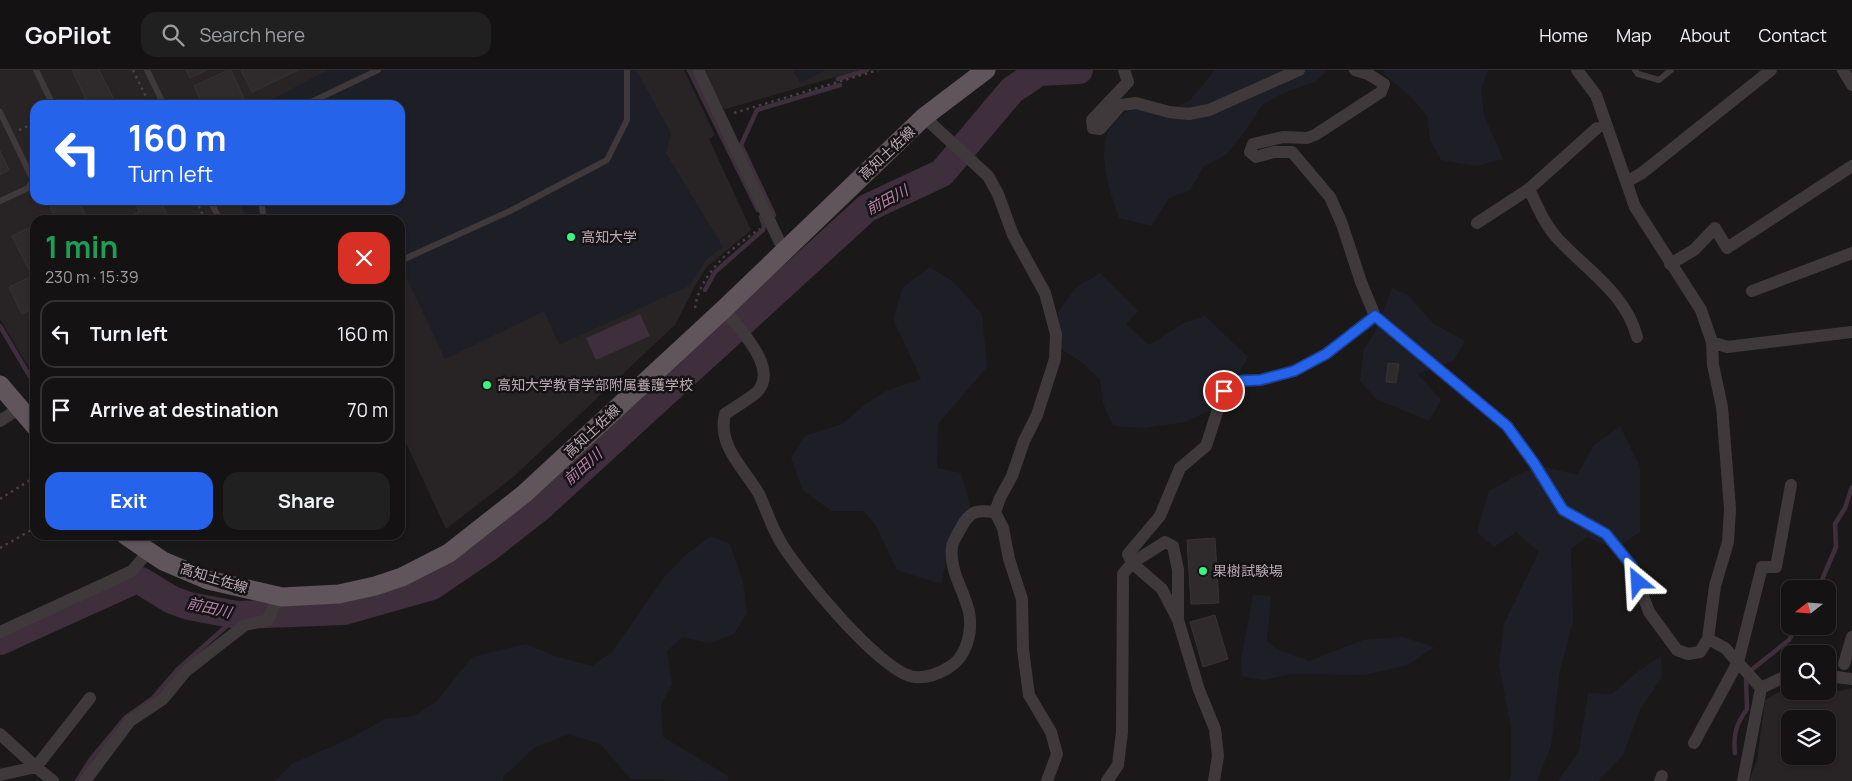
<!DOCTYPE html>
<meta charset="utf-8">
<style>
:root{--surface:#141213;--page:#212021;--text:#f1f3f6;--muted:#9d9ea0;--line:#333233;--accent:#2563eb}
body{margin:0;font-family:Manrope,"Noto Sans JP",sans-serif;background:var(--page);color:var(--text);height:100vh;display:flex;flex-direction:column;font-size:19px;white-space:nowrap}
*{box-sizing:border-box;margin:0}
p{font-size:16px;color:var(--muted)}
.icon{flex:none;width:28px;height:28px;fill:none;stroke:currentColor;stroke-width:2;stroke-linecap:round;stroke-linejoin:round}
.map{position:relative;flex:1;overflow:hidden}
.details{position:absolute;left:30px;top:145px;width:375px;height:325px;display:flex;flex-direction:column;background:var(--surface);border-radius:15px;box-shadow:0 1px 4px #0004,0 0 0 1px var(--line)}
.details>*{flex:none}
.top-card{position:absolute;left:30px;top:30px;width:375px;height:105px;border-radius:15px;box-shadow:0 1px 4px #0004,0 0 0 1px var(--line);background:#2563eb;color:#fff;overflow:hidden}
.needle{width:32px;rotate:253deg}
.tools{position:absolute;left:1781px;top:510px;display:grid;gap:10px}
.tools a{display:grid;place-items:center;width:55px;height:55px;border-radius:10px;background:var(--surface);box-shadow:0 1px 4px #0004,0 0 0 1px var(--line);font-size:25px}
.pin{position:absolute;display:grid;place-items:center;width:42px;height:42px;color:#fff;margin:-21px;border:2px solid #fff;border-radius:50%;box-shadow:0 1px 5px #0007}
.me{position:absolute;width:55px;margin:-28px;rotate:333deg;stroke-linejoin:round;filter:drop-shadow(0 0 4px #0008)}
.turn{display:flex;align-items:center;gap:18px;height:105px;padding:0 15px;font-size:22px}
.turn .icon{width:65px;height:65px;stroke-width:2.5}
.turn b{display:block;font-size:35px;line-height:42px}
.round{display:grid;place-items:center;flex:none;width:52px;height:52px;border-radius:15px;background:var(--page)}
.summary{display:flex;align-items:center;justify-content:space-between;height:85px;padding:0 15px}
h1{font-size:30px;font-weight:700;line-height:38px;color:#1e9e55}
.action{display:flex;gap:10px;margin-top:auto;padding:10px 15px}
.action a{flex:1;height:58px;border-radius:15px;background:var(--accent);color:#fff;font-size:20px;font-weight:700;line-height:58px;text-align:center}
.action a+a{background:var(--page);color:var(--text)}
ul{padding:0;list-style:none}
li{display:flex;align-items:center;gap:15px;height:68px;margin:0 10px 8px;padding:0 5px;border:2px solid var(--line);border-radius:15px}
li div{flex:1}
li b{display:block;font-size:19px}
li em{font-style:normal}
header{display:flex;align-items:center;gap:30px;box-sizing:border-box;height:70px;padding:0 25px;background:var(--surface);border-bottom:1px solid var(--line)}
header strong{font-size:24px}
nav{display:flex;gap:28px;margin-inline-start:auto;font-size:18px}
.search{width:350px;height:45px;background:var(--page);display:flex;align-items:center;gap:12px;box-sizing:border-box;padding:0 18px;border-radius:15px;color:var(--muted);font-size:19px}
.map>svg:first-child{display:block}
.built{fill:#282425;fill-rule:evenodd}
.green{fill:#1e1f26}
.water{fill:#3f2e3c}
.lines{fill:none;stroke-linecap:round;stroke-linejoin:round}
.stream{stroke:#3f2e3c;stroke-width:4.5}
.river{stroke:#3f2e3c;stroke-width:28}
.building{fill:#2f2b2c;stroke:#373234}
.path{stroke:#473f43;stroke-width:2.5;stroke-dasharray:2.5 4;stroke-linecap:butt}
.service{stroke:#40393c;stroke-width:6}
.minor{stroke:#40393c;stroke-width:12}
.primary{stroke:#5f555a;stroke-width:19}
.route-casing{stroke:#184099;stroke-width:12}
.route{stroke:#2563eb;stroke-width:9}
.poi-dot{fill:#35f781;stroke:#161314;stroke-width:2}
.labels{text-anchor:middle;stroke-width:5;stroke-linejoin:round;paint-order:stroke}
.street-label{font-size:14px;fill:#bbaab4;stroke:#161314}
.poi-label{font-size:14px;fill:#bbaab4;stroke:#161314;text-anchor:start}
.water-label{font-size:15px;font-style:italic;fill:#b681ac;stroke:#161314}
</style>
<header>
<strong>GoPilot</strong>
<div class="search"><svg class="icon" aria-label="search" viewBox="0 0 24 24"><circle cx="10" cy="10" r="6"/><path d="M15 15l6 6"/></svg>Search here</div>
<nav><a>Home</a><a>Map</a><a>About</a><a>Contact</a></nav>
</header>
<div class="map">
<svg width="1852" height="711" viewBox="0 0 1852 711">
<rect width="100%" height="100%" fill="#1b1819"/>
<path class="built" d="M0,0H684L715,65L709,69L751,160L706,198L696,214L675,255L512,408L446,459L400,360V150H35V308L0,249ZM35,35H400V130H35Z
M704,0H859L726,39L723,38Z
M1790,616V621H1828V618L1840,621L1852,618V711H1749L1757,691L1765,630ZM1790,649H1828V686H1790Z"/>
<path class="green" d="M328,0H636L671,63L666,83L723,177L706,190L689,216L559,275L544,241L445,289L407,209L400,212V150H248L238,130H400V35H261Z
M793,0H826L800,13Z
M1215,0H1328L1315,12L1286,22L1262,35L1246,60L1226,85L1204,96L1190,120L1169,128L1152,156L1119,148C1110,120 1092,77 1116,50C1123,43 1134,38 1142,32L1171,39L1190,30Z
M1383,0H1488L1481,19L1484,45L1503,89L1477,96L1441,90L1430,70L1427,46L1411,27L1386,6Z
M930,197L955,213L982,244L987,297L938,354L937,398L961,403L972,442L951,469L941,514L897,500L875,454L863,441H831L803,420L791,388L805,366L842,354L867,333L886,321L921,309L893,249L903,217Z
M1100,203L1138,241L1126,254L1149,275L1184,253L1205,246L1248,287L1220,336L1185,352L1145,358L1113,356L1103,333L1100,309L1080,291L1059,278L1058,242L1076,218Z
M1392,218L1408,225L1434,254L1465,271L1454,290L1418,304L1441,330L1429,351L1376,329L1360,311L1364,279L1375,262Z
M1620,356L1640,397V462L1615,479L1587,467L1571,479L1573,551L1560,600L1551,676L1537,711H1508L1511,705V657L1499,595L1504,554L1539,482L1516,462L1494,477L1477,462L1489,421L1523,402L1545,397L1577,405L1594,375Z
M711,466L730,474L743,512L747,543L734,564L710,573L682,567L667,581L672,614L661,635L663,667L728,706V711L631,709L600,674L568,664L534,678L504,706L503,711H275L293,693L349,669L385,649L414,646L437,631L472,587L526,574L555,586L592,596L612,582L665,506L683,487Z
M1253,525L1271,526L1267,571L1277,579L1309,591L1363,570L1403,567L1434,577L1408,595L1365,605L1292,604L1263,610L1242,606L1241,590Z
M1661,586L1662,607L1641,638L1623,685L1598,711H1558L1579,681L1588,623L1612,624L1637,602Z"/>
<path class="water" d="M640,244L650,266L596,290L586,268Z"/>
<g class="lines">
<path class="stream" d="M689,0L758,140
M838,9L867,0
M774,145L741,75L757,40L840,15
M705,220L715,202L763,160L764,156L761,147
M0,256L35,315
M1818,519L1836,477L1835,454L1845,438L1852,417
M1750,601L1789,570L1797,556
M1735,683C1733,665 1736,654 1747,639L1746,609
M77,711L91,689L126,647L153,628L178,599L239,545"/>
<path class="river" d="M0,571L135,510L141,511L172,530L189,536L226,543L239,545L344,541L432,516L488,478L539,438L867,138L942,103L1012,20L1039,2L1079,0"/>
</g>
<path class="building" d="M72,0H99L117,35H89Z
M186,0H207L190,8Z
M228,0H231L244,29L231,35H203L194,16Z
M241,0H298L252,22Z
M0,81L9,100L0,105Z
M47,130H78L88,150H56Z
M133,130H160L170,150H131L130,146L139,142Z
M34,155L35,237L22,244L9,217L32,206L12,166Z
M1388,293L1399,294L1396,313L1386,312Z
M1215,468L1219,533L1191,534L1187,470Z
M1215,545L1228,589L1203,597L1190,552Z"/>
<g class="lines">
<path class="path" d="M133,0L150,35
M73,35L86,29
M734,43L878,0
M19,60L35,53
M196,130L205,150
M695,238C700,203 731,178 760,159
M0,429L35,407
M0,478L35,458"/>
<path class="service" d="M36,0L53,35
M147,0L164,35
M1635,0L1638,4L1659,10L1671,0
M305,35L378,0
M0,42L33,110L35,109
M210,130L220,150
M261,130L264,150
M0,131L28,118L33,110
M400,191L510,141L607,90L627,50V0"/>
<path class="minor" d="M698,0L784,181
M1124,0L1128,12L1092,50L1093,58L1100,59L1121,35L1136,33L1169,42L1189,44L1209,40L1299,0
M1355,0L1368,4L1384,14L1381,22L1315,65L1307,68L1283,67L1253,74L1250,82L1256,87L1274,82H1292L1330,127L1342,154L1361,212L1375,246L1507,356L1534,393L1563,440L1606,464L1632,496L1649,542L1677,580L1688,584L1700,582L1708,569L1715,516L1728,472L1730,439L1722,337L1713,295L1712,272L1701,240L1635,137L1596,25L1577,0
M1843,0L1852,15
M924,47L988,106L998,124L1013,165L1045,223L1056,264L1055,289L1037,345L1024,371L1012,406L1000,428L995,442
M1628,111L1642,103L1771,0
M1529,119C1537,136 1545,155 1558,169C1587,200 1626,224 1637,267
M1477,153L1529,119L1597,58
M1670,194L1694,180L1715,158L1727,178L1852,96
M1752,221L1852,183
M724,239C738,258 780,298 757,322C748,330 735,337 725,344C717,376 744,398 759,424C766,439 771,455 779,469C795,499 883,605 915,607C927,608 938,604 948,598C966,588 973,563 969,542C964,520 949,501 952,477C953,470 959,462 962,456C971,440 978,440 995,442L1003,458L1009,489L1022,529L1023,580L1029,625L1051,662L1057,684L1047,711
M1712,272L1727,277L1852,262
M0,351L20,338
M0,562L132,501L148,482
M1708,569L1725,578L1761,618L1743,711
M1844,594L1852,567
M1828,606L1852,609
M1761,618L1790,604
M0,664L36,697L90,628
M1694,673L1738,592L1762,497H1776L1791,415
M0,705L36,697L53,711
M85,711L130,651L163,629L186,601L245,555L268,550L278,527
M1107,711L1118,695L1122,662L1123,504L1132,493L1165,472L1173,476L1178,500V547
M1214,711L1218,686L1215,659L1199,620L1178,550L1162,519L1132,493L1128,484L1160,446L1180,398L1206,376L1224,321L1237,311L1261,310L1294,301L1326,284L1375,246
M1660,711L1662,706"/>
<path class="primary" d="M0,315L35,356
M125,465L163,491L208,510L282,527L339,524L375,516L402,507L449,483L524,424L724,239L924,47L986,0"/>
</g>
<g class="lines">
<g class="route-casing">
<path id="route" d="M1224,321L1237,311L1260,310L1294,301L1326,284L1375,246L1507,356L1534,393L1563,440L1606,464L1632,496L1638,512"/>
</g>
<use href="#route" class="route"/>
</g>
<g class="poi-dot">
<circle cx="571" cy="167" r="5"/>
<circle cx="487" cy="315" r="5"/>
<circle cx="1203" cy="501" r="5"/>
</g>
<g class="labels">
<g class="street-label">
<text transform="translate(887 83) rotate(-43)" y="5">高知土佐線</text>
<text transform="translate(592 361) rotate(-43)" y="5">高知土佐線</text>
<text transform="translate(214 508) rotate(17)" y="5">高知土佐線</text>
</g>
<g class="poi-label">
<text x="581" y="172">高知大学</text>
<text x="497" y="320">高知大学教育学部附属養護学校</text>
<text x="1213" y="506">果樹試験場</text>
</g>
<g class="water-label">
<text transform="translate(887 130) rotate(-28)" y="5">前田川</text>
<text transform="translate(583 397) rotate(-42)" y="5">前田川</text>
<text transform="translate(209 538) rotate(13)" y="5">前田川</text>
</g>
</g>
</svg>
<div class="tools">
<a><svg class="needle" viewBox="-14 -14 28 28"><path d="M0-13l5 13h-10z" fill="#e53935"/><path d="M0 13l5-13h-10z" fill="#9d9ea0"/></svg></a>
<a><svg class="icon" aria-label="search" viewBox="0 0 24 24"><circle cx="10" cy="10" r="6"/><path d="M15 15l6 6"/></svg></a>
<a><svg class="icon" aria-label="layers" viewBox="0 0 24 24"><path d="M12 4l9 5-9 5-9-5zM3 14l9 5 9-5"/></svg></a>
</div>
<div class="pin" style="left:1224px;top:321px;background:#d93025"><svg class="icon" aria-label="arrive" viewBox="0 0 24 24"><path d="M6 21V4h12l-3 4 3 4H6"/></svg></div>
<svg class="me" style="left:1638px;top:512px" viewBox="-20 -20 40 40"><path d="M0-17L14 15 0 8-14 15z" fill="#2563eb" stroke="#fff" stroke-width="4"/></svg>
<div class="top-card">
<div class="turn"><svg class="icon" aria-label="left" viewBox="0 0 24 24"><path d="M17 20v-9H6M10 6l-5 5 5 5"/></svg><div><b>160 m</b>Turn left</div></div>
</div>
<section class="details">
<div class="summary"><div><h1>1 min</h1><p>230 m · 15:39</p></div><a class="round" style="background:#d93025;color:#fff"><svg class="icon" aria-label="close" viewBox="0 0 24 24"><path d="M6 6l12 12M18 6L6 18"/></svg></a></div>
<ul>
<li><svg class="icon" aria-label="left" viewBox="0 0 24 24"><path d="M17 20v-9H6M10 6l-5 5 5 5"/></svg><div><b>Turn left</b></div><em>160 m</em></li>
<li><svg class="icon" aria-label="arrive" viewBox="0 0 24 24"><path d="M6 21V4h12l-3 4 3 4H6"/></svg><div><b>Arrive at destination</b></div><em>70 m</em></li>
</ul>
<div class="action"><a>Exit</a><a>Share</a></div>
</section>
</div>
